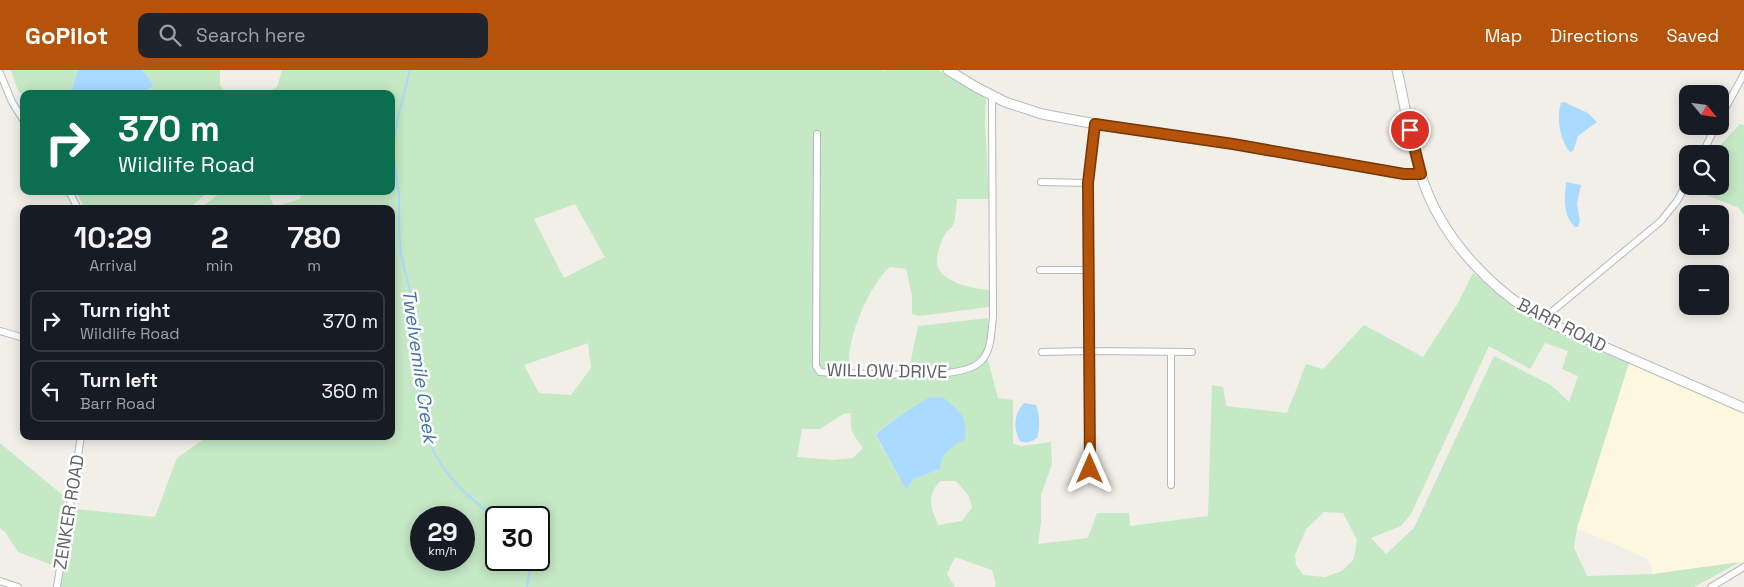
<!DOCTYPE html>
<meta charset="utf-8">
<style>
:root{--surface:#171b24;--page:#20242c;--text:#f1f3f6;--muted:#9ea1a6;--line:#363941;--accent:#b45309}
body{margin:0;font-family:"Space Grotesk",sans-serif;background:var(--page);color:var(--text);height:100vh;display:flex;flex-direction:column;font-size:19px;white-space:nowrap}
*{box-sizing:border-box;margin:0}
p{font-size:16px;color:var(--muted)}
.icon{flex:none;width:28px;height:28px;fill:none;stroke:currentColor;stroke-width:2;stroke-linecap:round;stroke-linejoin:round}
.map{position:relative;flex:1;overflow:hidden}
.sheet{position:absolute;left:20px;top:135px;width:375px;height:235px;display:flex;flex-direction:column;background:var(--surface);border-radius:10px;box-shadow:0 2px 12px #0003}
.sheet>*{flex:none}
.banner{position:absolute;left:20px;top:20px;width:375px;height:105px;border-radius:10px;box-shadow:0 2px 12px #0003;background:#0b6e4f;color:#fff;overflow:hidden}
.needle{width:32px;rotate:119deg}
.fabs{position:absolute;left:1679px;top:15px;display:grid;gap:10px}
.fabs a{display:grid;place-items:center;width:50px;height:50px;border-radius:10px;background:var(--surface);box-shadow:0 2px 12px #0003;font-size:25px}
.speed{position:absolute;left:410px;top:436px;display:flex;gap:10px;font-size:25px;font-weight:700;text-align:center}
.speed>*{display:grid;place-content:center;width:65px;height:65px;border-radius:50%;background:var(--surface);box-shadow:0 2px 12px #0003;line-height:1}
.speed small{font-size:12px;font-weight:400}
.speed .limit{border:2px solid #111;border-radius:8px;background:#fff;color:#111}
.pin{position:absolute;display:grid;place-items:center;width:42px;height:42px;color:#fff;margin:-21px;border:2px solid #fff;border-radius:50%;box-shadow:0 1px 5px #0007}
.me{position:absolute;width:55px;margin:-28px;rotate:0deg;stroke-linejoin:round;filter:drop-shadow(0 0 4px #0008)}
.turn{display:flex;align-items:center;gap:18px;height:105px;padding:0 15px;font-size:22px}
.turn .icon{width:65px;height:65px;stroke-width:2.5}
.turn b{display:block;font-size:35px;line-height:42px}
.eta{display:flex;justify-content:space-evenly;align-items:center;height:85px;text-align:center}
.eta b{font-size:30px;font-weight:700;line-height:35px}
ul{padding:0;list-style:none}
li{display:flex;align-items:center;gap:15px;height:62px;margin:0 10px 8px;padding:0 5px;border:2px solid var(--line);border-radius:10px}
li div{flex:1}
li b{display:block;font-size:19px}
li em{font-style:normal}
header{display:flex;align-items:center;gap:30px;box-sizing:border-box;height:70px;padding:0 25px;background:var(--accent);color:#fff}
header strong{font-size:24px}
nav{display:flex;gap:28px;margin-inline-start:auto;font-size:18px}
.search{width:350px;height:45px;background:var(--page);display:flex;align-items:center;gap:12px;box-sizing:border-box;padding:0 18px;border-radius:10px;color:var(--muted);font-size:19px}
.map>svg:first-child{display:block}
.commercial{fill:#fef7e0}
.green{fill:#c5e8c5;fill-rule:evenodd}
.water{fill:#aadaff}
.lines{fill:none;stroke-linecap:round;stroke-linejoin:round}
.stream{stroke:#aadaff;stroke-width:2}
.street-casing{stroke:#b5b8bc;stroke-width:8}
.secondary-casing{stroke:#b6babf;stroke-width:11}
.street{stroke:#fff;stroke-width:6}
.secondary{stroke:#fff;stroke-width:9}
.route-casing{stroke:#753606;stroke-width:12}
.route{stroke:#b45309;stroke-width:9}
.labels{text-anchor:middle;stroke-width:5;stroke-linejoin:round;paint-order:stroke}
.street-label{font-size:18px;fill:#5f6368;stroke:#fff}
.water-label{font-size:19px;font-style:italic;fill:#4174aa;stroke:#fff}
</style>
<header>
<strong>GoPilot</strong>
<div class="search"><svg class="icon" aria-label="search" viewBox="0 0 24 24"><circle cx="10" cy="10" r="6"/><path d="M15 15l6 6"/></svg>Search here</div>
<nav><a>Map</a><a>Directions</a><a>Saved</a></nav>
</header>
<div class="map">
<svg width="1744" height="517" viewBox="0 0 1744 517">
<rect width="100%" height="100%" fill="#f1efe8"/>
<path class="commercial" d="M1630,289L1744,338V492L1653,504L1648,489L1577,458Z"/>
<path class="green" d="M11,0H78L70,24H24V30L16,16Z
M142,0H220V15L227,24H133L151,19V11Z
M282,0H881L884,1L890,0H938L986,29L985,52L989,129H957C956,136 956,149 953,155C951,159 947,160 945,164C941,172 936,185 937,194C941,213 974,219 989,220V237L919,246L912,244V225L906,199L890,197C871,213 849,263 849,289C849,293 852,297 853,300L882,307L905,309L911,290L918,256L988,248V290L998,328L1013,330V374L1022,376L1051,372L1052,394L1041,425V452L1038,474L1088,468L1097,443H1129L1130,456L1208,446L1212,315L1223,317L1226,336L1287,343L1306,294L1323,299L1364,255L1423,287L1458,233L1473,203L1519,242L1574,271L1629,293L1577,458L1574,478L1587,506L1653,504L1740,492L1694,517H995L996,514L992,500L955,487L947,504L955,517H60L75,439L155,447L177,388L208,366H391V139H199L223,121H268L274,137L300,129L301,121H391V24H262L277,17ZM575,134L605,187L564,208L534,149ZM588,273L591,298L571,325L539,323L524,295ZM1545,273L1568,281L1562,299L1578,306L1569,332L1551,315L1494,286L1414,458L1386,484L1371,468L1401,456L1411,444L1489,276L1530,299ZM943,327L950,378L941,390L940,399L914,409L906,420L876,366V363L898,347L928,329ZM851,343C850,362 852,363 863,378L853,388L833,390L797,387L802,359H820L843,344ZM940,411H956L969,426L972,438L962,451L938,455C931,437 926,427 940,411ZM1324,442L1343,443L1357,470L1354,489L1342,501L1325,507L1303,505L1296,495L1295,485L1306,459ZM421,448H464V490H421ZM496,448H539V490H496Z
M1740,54L1744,55V145L1739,138L1692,119L1693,116H1720V84H1712Z
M76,121H209L188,139H85Z
M0,373L65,427L55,496L18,482L5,462L0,458Z"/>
<path class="water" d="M78,0H142L151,11L153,16C142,28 87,24 70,24Z
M1564,32L1588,43L1597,52L1578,66L1573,81L1570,82C1560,71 1556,47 1561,33Z
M1566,112L1581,115L1577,133L1580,151L1578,157H1575C1562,144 1565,128 1566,112Z
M942,327C958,338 969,349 965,369C952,377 942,382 940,399L914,409L906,420L876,365L877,363L898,347L928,328Z
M1024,333L1036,335C1040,345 1040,358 1037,368C1031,372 1027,374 1020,371C1013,359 1014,343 1024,333Z"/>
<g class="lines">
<path class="stream" d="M410,0L397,52L394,70V89L399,123V160L401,184L410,221L426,365C438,395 453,413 478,434C484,439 491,443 498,448
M527,517L531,490"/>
<g class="street-casing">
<path id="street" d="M0,3L12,32L24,51
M1720,48L1744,4
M817,64L816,296L820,302L833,303C863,302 962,313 981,291C992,280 991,262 993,247L992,25
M1702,84L1716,56
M1041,112L1088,113
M69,121L78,139
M1040,200H1089
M1543,249L1661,151L1677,131L1688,111
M0,261L24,268
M1042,282L1090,281L1192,282
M1090,399L1088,113L1095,53
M1171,415V283
M0,511L18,517
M57,517L81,366
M1711,517L1744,497"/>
</g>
<g class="secondary-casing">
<path id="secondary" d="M948,0L976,17L1005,32L1042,44L1101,55L1233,74L1404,104L1421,103
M1397,0C1405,35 1410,71 1421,105C1441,169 1494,224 1552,254L1744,338"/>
</g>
<use href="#street" class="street"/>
<use href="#secondary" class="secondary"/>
</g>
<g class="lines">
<g class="route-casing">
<path id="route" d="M1090,399L1088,113L1095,54L1233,74L1404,104H1421L1410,60"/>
</g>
<use href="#route" class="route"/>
</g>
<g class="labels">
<g class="street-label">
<text transform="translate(1562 255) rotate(27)" y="6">BARR ROAD</text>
<text transform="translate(887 301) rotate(1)" y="6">WILLOW DRIVE</text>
<text transform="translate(69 442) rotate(-81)" y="6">ZENKER ROAD</text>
</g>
<g class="water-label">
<text transform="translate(420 296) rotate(82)" y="7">Twelvemile Creek</text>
</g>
</g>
</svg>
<div class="fabs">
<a><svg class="needle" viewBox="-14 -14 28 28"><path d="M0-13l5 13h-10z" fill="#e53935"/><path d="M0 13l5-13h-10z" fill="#9ea1a6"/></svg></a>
<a><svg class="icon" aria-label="search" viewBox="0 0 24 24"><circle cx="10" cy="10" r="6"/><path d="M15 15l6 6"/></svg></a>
<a>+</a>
<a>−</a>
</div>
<div class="speed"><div>29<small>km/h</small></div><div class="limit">30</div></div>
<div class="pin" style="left:1410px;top:60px;background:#d93025"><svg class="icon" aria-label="arrive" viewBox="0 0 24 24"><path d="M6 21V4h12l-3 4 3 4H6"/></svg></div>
<svg class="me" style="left:1090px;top:399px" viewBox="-20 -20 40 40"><path d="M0-17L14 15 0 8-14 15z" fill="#b45309" stroke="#fff" stroke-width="4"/></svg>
<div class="banner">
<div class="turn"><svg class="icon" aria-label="right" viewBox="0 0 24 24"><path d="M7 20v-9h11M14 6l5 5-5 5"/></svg><div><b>370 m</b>Wildlife Road</div></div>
</div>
<section class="sheet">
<div class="eta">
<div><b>10:29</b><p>Arrival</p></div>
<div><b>2</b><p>min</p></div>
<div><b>780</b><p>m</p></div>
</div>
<ul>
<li><svg class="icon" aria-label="right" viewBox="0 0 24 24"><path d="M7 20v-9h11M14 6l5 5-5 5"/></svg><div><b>Turn right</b><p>Wildlife Road</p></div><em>370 m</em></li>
<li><svg class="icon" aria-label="left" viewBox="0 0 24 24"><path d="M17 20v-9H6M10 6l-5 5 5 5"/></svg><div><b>Turn left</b><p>Barr Road</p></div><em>360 m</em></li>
</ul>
</section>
</div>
